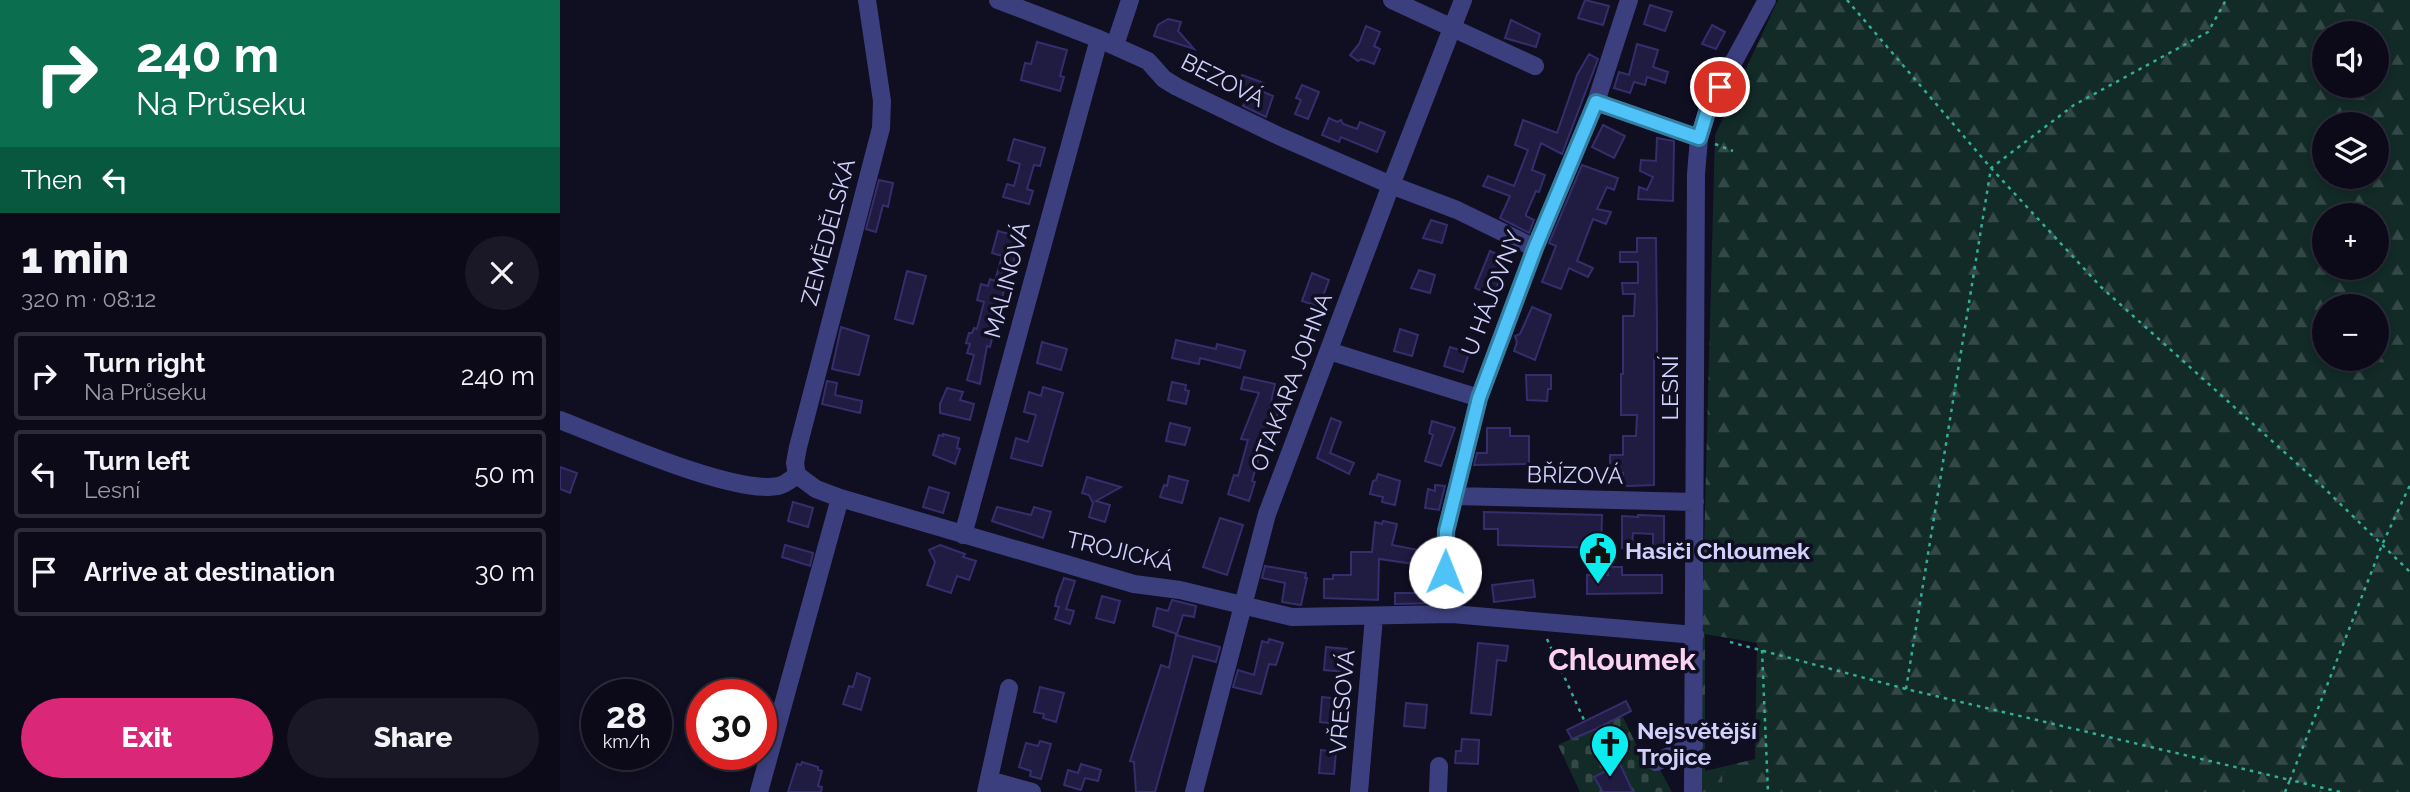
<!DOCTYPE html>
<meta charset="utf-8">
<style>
:root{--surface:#0c0a19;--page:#1a1826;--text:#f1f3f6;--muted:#9a9aa2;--line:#2c2b38;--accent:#db2777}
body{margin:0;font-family:Raleway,sans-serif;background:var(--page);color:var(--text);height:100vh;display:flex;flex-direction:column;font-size:26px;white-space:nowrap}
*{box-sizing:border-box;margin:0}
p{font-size:23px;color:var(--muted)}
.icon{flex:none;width:38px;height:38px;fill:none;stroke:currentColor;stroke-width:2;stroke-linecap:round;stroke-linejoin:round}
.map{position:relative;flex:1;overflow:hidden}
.side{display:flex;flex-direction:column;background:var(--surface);width:560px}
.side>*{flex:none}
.guide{background:#0b6e4f;color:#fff;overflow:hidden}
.tools{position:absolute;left:1752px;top:21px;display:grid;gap:14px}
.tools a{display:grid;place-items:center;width:77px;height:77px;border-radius:50%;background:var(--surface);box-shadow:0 4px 10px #0003,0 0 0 2px var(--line);font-size:35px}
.speed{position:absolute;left:21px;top:679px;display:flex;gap:14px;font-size:35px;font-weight:700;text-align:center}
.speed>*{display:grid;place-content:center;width:91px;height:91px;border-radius:50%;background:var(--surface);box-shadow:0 4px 10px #0003,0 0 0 2px var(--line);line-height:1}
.speed small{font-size:18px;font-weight:400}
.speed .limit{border:10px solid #d22;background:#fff;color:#111}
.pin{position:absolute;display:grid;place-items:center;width:60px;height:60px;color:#fff;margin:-30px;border:4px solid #fff;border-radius:50%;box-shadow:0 2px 7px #0007}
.me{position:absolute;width:77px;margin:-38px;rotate:1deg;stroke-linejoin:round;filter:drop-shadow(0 0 5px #0008)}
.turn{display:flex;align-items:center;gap:24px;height:147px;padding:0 21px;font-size:32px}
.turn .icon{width:91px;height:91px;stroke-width:2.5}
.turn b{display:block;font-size:49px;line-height:60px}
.then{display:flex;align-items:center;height:66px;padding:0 21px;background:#0003;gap:14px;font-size:26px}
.round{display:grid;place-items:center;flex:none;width:74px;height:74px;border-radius:37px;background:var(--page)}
.summary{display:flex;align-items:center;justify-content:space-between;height:119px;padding:0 21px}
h1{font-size:42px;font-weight:800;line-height:52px}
.primary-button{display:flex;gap:14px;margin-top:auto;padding:14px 21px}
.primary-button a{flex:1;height:80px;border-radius:42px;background:var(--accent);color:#fff;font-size:28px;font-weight:800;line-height:80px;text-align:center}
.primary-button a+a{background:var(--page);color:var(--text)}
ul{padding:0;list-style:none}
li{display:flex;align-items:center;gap:21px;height:88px;margin:0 14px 10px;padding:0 7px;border:4px solid var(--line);border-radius:7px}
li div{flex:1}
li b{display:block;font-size:26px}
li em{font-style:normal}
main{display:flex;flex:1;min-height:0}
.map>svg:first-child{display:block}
.forest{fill:url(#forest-firs);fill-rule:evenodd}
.cemetery{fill:url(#cemetery-stones)}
.pitch{fill:#122b27}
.building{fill:#1f1b41;stroke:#352e6c;stroke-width:2}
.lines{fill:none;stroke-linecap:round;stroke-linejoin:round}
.path{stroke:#34ad9b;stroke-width:2.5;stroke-dasharray:3.5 5;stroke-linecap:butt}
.minor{stroke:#3c3f7e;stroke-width:18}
.route-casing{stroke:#337fa1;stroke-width:18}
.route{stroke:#4fc3f7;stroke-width:12}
.labels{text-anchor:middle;stroke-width:7;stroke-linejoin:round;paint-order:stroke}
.street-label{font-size:23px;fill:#d2d0fd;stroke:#100e21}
.poi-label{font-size:23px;font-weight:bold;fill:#d2d0fd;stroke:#100e21;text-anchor:start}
.district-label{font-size:30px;font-weight:bold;fill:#fdd2f1;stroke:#100e21}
</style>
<main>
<section class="side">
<div class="guide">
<div class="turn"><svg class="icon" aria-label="right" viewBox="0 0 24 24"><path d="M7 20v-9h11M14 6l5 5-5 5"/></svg><div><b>240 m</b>Na Průseku</div></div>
<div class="then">Then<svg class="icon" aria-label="left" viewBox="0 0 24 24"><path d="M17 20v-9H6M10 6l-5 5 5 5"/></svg></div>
</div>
<div class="summary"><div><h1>1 min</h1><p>320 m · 08:12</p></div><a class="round"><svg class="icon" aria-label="close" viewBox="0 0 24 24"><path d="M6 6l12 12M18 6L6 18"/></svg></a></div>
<ul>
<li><svg class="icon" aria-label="right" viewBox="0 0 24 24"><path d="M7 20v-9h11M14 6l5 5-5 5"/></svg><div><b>Turn right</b><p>Na Průseku</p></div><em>240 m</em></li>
<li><svg class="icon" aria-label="left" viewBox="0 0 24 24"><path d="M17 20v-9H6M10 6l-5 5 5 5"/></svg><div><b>Turn left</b><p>Lesní</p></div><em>50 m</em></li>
<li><svg class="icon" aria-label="arrive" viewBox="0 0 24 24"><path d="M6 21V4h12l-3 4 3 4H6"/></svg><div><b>Arrive at destination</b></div><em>30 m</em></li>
</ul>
<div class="primary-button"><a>Exit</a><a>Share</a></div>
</section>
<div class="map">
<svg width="1850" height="792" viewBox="0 0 1850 792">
<defs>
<pattern id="forest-firs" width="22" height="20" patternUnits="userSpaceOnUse" patternTransform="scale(1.75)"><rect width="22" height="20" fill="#122b27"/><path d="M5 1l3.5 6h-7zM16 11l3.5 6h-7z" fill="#344947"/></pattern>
<pattern id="cemetery-stones" width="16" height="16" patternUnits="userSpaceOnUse" patternTransform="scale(1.75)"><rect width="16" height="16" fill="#122b27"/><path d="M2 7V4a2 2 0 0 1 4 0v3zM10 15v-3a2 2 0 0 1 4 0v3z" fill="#344947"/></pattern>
</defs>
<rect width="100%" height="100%" fill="#100e21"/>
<path class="forest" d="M1218,0H1850V792H1191V773H1163V792H1141L1142,622L1155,135ZM1764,33H1816V86H1764ZM1764,124H1816V177H1764ZM1764,215H1816V268H1764ZM1764,306H1816V359H1764ZM1145,634L1197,643L1195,759L1145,771Z"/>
<path class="cemetery" d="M1062,715L1084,761L1093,757L1112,792H1073L1060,765L1034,777L1043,792H1020L998,745Z"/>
<path class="pitch" d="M1162,773H1191V792H1163Z"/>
<path class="building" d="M1025,0L1049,6L1043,25L1018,18Z
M1090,5L1112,12L1105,31L1084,24Z
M608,19L621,22L618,31L634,49L594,36L598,25Z
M951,20L980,34L976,47L945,38Z
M1152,25L1165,32L1156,49L1142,44Z
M806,26L820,32L814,46L820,49L814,64L801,59L798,61L790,55L799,44Z
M477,42L507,50L500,76L504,77L500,91L461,80L465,63L471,64Z
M1077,44L1098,50L1093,67L1108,72L1105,83L1087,77L1085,85L1074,82L1070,93L1054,88L1059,72L1069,75Z
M1029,54L1038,59L1002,154L981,143L972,170L985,175L979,192L976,191L966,214V216L974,220L969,233L940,218L950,196L923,186L928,176L954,186L968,150L955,145L963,120L997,133L1017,75Z
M682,75L704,83L701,91L713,96L706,117L683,106L687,97L675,92Z
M742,85L759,92L748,119L735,114L741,100L736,98Z
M769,118L777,122L781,120L783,124L797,129L800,122L825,132L817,152L781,137L779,142L762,135Z
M1043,125L1065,136L1054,158L1032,147Z
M1097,138L1114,141L1113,201L1078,199L1079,187L1087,190L1093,177L1080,171L1081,160L1096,161Z
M454,139L485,148L480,166L474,165L467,189L473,191L469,204L443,197L447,184L454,186L460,164L448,160Z
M1022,165L1058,178L1054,190L1047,187L1037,209L1051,212L1046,224L1033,219L1017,261L1033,268L1028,277L1009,268L1001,289L982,282L996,246L989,243Z
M319,180L333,183L328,207L323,205L316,232L306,229Z
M871,220L887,225L882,243L863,238Z
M438,231L460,237L451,271L449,270L430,347L427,346L420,384L407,380L414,355L407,353L410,344L406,343L409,333H412L414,328L417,329L424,302L417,300L421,284L428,286L430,279L435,281L442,256L432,253Z
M1077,238H1096L1097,329V355H1094V485L1068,486L1063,485V473L1050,472V455H1063V436H1076L1077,415H1061V374H1063V316H1074L1075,294H1063L1062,283H1078V262H1060V252H1077Z
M930,251L948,259L933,296L915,288Z
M859,270L875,275L870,293L851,288Z
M347,271L366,276L353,324L335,319Z
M752,273L769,280L759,307L742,301Z
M972,307L991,315L975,360L954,351L957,342L955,336L960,334Z
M281,327L309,336L299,375L272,369Z
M840,329L858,335L852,356L834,351Z
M616,340L656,349L657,344L685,351L680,368L640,358L639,364L612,358Z
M482,342L507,349L501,370L477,363Z
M890,347L909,353L903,372L884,366Z
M966,375H991V389H988L987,401L967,400Z
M684,377L715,384L711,402L721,405L706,444L703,443L692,481L695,482L689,501L668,494L674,475L678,476L688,440L681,439L699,393L681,389Z
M267,381L277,383L275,395L302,401L300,413L262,404Z
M612,382L626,385L625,390L629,391L626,404L608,400Z
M483,387L503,393L482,466L451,458L456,438L468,442L476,415L464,412L469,392L481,396Z
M387,388L403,392L400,400L414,404L410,420L380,413V404Z
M771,418L781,422L770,453L794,463L789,474L757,458Z
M872,421L895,428L881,466L865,461L873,435L869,433Z
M610,423L630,428L625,445L606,441Z
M927,428H950V436H969V464L914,465L917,453H927Z
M383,434L399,438L397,448L400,449L395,464L373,455L379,435L383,436Z
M0,467L17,473L10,493L0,489Z
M818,474L840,481L835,505L822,502L823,497L810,494L813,481L816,480Z
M609,476L628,481L622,503L600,497L604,485L607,486Z
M527,477L561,487L536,501L550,505L545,522L529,517L533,503L529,495L522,493Z
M875,485L885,486L879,510L865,508L868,489L875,491Z
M369,487L389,493L383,513L363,507Z
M233,502L253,508L248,527L228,521Z
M437,507L471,515L474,507L491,512L483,538L432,521Z
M924,512L1042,515L1041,548L938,545V529H924Z
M1078,515L1104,516V549L1093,548V534L1073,533L1072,549L1062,548V516L1078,517Z
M660,518L683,525L667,575L643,567Z
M823,521L837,524L832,545L874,553L875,603L835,604V593H865L861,565L819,559L818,600L764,598V579H773V575H791V552H812L815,522L822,524Z
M225,545L253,553L250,566L222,557Z
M380,545L405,554L403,557L416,561L409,580L397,576L391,593L367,585L375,562L369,550Z
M705,566L746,573L745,578H747L741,605L722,602L725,583L702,578Z
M1048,567H1062V575H1102V593L1027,594V575H1048Z
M504,578L515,581L506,609L514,611L510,624L495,619L499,607L495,606L497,597Z
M973,580L975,597L934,602L932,585Z
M542,596L560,601L554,623L536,618Z
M612,600L636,606L634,617L623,615L617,634L593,626L597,608L608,611Z
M616,635L660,647L656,662L633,656L595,792H576L574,762L570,761L601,665L609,668Z
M709,639L723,643L716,665L709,664L701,694L673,687L678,670L694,675L702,641L708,643Z
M918,643L948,646L946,661L937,660L931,715L911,713Z
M766,647L787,649L785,672L764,670Z
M297,673L310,678L301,710L283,704L289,686L293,687Z
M480,687L504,693L496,722L483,718L484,714L474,712Z
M762,697L780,699L778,724L760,722Z
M1066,701L1071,711L1036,729L1012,739L1007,730Z
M846,703L867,705L865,728L844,726Z
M902,739L919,740L918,764L895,763L896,751H901Z
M480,741L491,744L481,779L470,776L471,771L459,767L466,743L478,746Z
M761,750L776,752L774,774L759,773Z
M242,762L258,767V770L262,771L258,786L262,787L261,792H228L237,764L241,765Z
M521,764L541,770L538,781L525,778L521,790L504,785L508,770L518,773Z
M1060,764L1073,792H1043L1034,777Z"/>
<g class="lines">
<path class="path" d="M1287,0L1431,168L1541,287L1762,486L1850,572
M1155,144L1173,151
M987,639L1024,720
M1170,642L1346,689L1730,780L1725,792
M1202,650L1208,792
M1346,689L1431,168L1514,105L1648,32L1666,0
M1780,792L1730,780L1822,545L1850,485"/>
<path class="minor" d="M438,0L539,39L588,61L604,79L617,87L721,137L831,185L897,210L975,248
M832,0L975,66
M555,45L570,0
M1036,102L1139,138
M769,351L919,398
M0,420C46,438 174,495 218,486C225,485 231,479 237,475
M237,475L256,489L280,498L574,584L620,590L732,617L892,614L1135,635
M237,475L235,463L238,447L321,128L322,101L307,0
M895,496L1135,502
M403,535L539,39
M892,614L885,572L886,531L919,398L975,248L1036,102L1069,0
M1096,762L1134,745
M429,780L472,792
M199,792L280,498
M426,792L449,688
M634,792L707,514L831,185L903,0
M799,792L814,617
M878,792L879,766
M1133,792L1136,174L1139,138L1148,109L1207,0"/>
</g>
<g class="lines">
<g class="route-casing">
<path id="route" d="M885,572L886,531L919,398L975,248L1036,102L1139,138L1148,109L1160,87"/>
</g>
<use href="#route" class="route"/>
</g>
<defs>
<g id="civic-pin" transform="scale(2.0125)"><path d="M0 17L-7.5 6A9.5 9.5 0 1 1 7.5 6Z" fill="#0becee" stroke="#100e21"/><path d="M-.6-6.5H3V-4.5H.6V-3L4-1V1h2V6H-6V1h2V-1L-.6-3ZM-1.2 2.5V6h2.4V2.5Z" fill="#111"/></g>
<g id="church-pin" transform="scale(2.0125)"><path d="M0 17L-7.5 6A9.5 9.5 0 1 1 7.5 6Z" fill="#0becee" stroke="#100e21"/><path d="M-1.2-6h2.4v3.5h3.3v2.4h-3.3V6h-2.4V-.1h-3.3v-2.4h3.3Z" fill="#111"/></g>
</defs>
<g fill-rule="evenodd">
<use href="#civic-pin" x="1038" y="551"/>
<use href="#church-pin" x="1050" y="744"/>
</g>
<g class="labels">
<g class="street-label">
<text transform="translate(663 80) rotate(27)" y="8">BEZOVÁ</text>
<text transform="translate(268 232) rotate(-75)" y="8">ZEMĚDĚLSKÁ</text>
<text transform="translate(447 280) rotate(-75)" y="8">MALINOVÁ</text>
<text transform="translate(932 293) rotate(-69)" y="8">U HÁJOVNY</text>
<text transform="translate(731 382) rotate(-69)" y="8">OTAKARA JOHNA</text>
<text transform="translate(1110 388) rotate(-90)" y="8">LESNÍ</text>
<text transform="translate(1015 475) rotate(1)" y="8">BŘÍZOVÁ</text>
<text transform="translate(560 551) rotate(13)" y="8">TROJICKÁ</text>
<text transform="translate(782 702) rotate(-85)" y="8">VŘESOVÁ</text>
</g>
<g class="poi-label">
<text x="1065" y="559">Hasiči Chloumek</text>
<text x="1077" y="739">Nejsvětější<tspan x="1077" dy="26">Trojice</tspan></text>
</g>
<g class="district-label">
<text x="1062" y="670">Chloumek</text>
</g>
</g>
</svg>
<div class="tools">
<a><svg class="icon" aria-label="sound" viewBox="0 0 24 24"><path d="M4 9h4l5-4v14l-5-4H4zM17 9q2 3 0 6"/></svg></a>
<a><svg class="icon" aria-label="layers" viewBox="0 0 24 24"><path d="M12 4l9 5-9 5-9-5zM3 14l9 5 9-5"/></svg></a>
<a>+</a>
<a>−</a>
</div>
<div class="speed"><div>28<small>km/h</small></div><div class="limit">30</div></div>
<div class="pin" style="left:1160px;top:87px;background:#d93025"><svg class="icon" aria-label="arrive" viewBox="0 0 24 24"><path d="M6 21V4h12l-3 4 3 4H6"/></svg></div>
<svg class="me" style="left:885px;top:572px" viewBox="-20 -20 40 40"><circle r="19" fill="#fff"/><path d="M0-13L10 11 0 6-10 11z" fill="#4fc3f7"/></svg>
</div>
</main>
